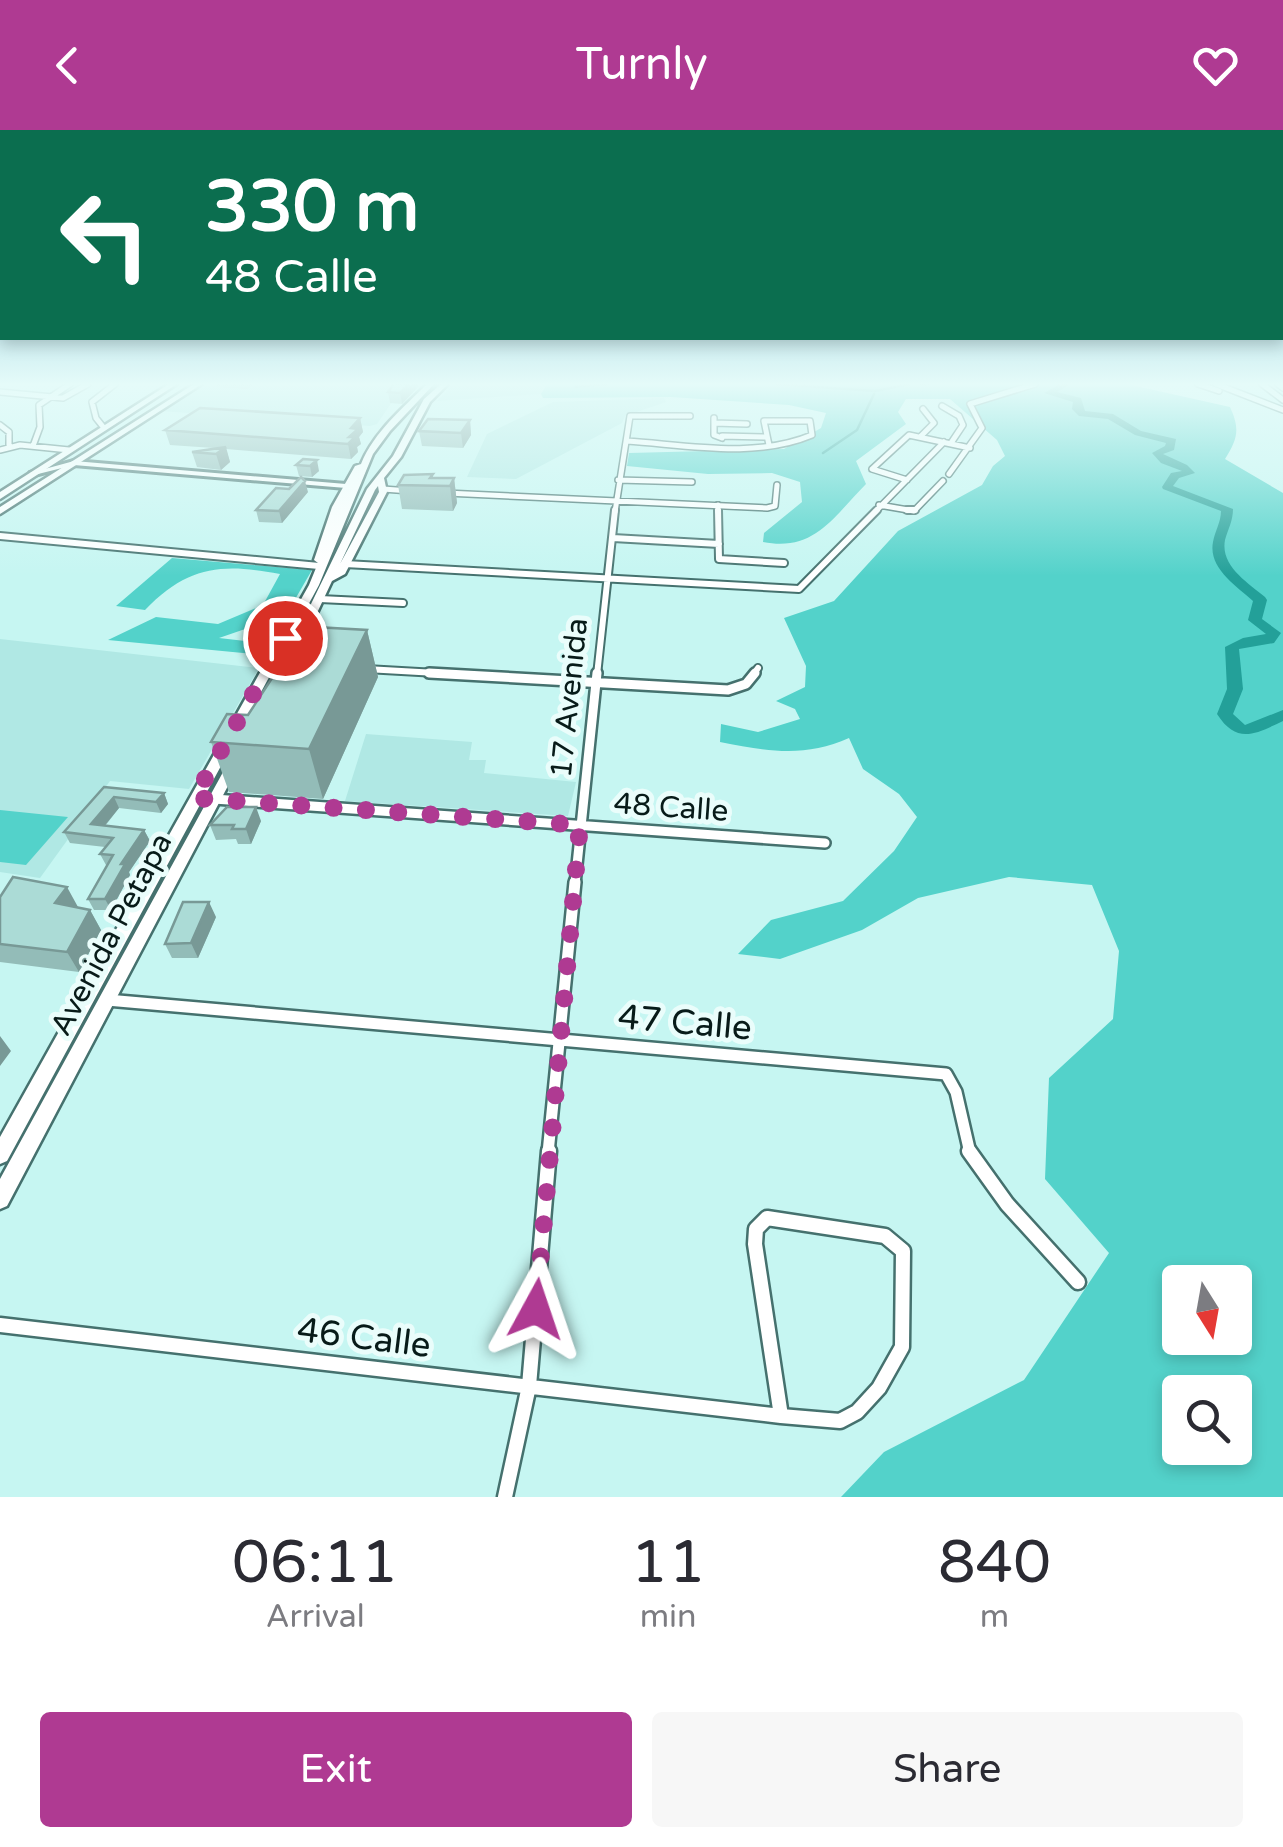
<!DOCTYPE html>
<style>
:root{--surface:#fff;--page:#f7f7f7;--text:#2b2b33;--muted:#7c7c81;--accent:#af3a92}
body{margin:0;font-family:"Varela Round",sans-serif;background:var(--page);color:var(--text);height:100vh;display:flex;flex-direction:column;font-size:38px;white-space:nowrap}
*{box-sizing:border-box;margin:0}
p{font-size:32px;color:var(--muted)}
.icon{flex:none;width:55px;height:55px;fill:none;stroke:currentColor;stroke-width:2;stroke-linecap:round;stroke-linejoin:round}
.map{position:relative;height:1367px;overflow:hidden}
.sheet{display:flex;flex-direction:column;background:var(--surface);flex:1}
.sheet>*{flex:none}
.top-card{position:absolute;left:0px;top:0px;width:1285px;height:210px;box-shadow:0 5px 15px #0003;background:#0b6e4f;color:#fff;overflow:hidden}
.needle{width:65px;rotate:169deg}
.fabs{position:absolute;left:1162px;top:1135px;display:grid;gap:20px}
.fabs a{display:grid;place-items:center;width:90px;height:90px;border-radius:10px;background:var(--surface);box-shadow:0 5px 15px #0003;font-size:50px}
.pin{position:absolute;display:grid;place-items:center;width:85px;height:85px;color:#fff;margin:-42px;border:5px solid #fff;border-radius:50%;box-shadow:0 2px 10px #0007}
.me{position:absolute;width:110px;margin:-55px;rotate:5deg;stroke-linejoin:round;filter:drop-shadow(0 0 8px #0008)}
.turn{display:flex;align-items:center;gap:35px;height:210px;padding:0 40px;font-size:45px}
.turn .icon{width:130px;height:130px;stroke-width:2.5}
.turn b{display:block;font-size:70px;line-height:85px}
.eta{display:flex;justify-content:space-evenly;align-items:center;height:170px;text-align:center}
.eta b{font-size:60px;font-weight:600;line-height:70px}
.button{display:flex;gap:20px;margin-top:auto;padding:20px 40px}
.button a{flex:1;height:115px;border-radius:10px;background:var(--accent);color:#fff;font-size:40px;font-weight:600;line-height:115px;text-align:center}
.button a+a{background:var(--page);color:var(--text)}
header{display:flex;justify-content:space-between;align-items:center;height:130px;padding:0 40px;background:var(--accent);color:#fff;font-size:45px;font-weight:600}
.map>svg:first-child{display:block}
.built{fill:#b0e8e4}
.green{fill:#53d2ca;fill-rule:evenodd}
.lines{fill:none;stroke-linecap:round;stroke-linejoin:round}
.stream{stroke:#23a099;stroke-width:2.5}
.river{fill:#23a099;fill-rule:evenodd}
.street-far4-casing{stroke:#45716e;stroke-width:8}
.street-far3-casing{stroke:#45716e;stroke-width:10}
.street-far2-casing{stroke:#45716e;stroke-width:14}
.street-far1-casing{stroke:#45716e;stroke-width:16}
.street-casing{stroke:#45716e;stroke-width:19}
.secondary-casing{stroke:#45716e;stroke-width:6}
.primary-casing{stroke:#45716e;stroke-width:5}
.street-far4{stroke:#fff;stroke-width:5}
.street-far3{stroke:#fff;stroke-width:6}
.street-far2{stroke:#fff;stroke-width:9}
.street-far1{stroke:#fff;stroke-width:11}
.street{stroke:#fff;stroke-width:14}
.secondary{fill:#fff;fill-rule:evenodd}
.primary{fill:#fff;fill-rule:evenodd}
.wall{fill:#93bcb8}
.shaded-wall{fill:#789996}
.building{fill:#abdbd6;stroke:#789996;stroke-width:2.5}
.route{stroke:#af3a92;stroke-width:18;stroke-dasharray:0 32.4}
.labels{text-anchor:middle;stroke-width:10;stroke-linejoin:round;paint-order:stroke}
.street-label{font-size:30px;fill:#081b19;stroke:#eafdfb}
.near-street-label{font-size:35px;fill:#081b19;stroke:#eafdfb}
</style>
<header><svg class="icon" aria-label="back" viewBox="0 0 24 24"><path d="M15 5l-7 7 7 7"/></svg>Turnly<svg class="icon" aria-label="heart" viewBox="0 0 24 24"><path d="M12 20l-8-8c-3-5 5-10 8-4 3-6 11-1 8 4z"/></svg></header>
<div class="map">
<svg width="1283" height="1367" viewBox="0 0 1283 1367">
<rect width="100%" height="100%" fill="#c6f6f2"/>
<path class="built" d="M208,254H377L403,256L377,294L370,296L160,281Z
M454,254H547L541,264L437,271Z
M664,268L666,272L625,286L622,293L516,349L467,347L487,304L553,272Z
M0,509L259,538L189,659L110,651L40,748L0,742Z
M366,604L472,612L469,630H486L484,643L576,652L568,686L345,671Z"/>
<path class="green" d="M547,254H1127L1230,277C1240,299 1238,308 1225,329L1283,363V1367H841L884,1322L1024,1250L1109,1123L1045,1049L1049,948L1113,889L1119,821L1092,755L1009,747L918,768L862,800L780,829L738,824L771,790L843,771L894,721L917,687L899,664L863,639L849,608C805,628 766,621 720,612L721,594L758,602L800,589L795,579L776,571L805,557L806,536L784,488L834,471L898,401L982,355L993,336L1005,326L997,310L950,269H906L898,282L906,294L856,331L866,354C833,387 815,422 763,412L764,403L802,372L800,352L772,343L708,344L627,336L629,323L784,319L821,298L826,283L789,275L671,267L543,268L541,264ZM1180,1152H1235V1208H1180ZM1180,1262H1235V1318H1180Z
M172,428L312,440L286,485L219,508L270,514L263,525L108,510L156,487L218,494L263,475L280,444C221,433 188,436 145,480L116,476Z
M0,680L68,687L26,735L0,732Z"/>
<g class="lines">
<path class="stream" d="M775,254L875,261L910,254
M919,254H928
M575,257L607,254
M823,323L857,300L874,264"/>
<path class="river" d="M1060,254H1071L1057,262L1081,268L1085,281L1113,284L1141,301L1176,309L1174,320L1163,324L1187,335L1195,343L1179,348L1173,356L1233,379C1233,391 1228,399 1225,410C1220,436 1248,453 1265,467L1267,470L1262,489L1281,503L1274,513L1239,519L1243,559L1233,584L1245,595L1283,580V591C1255,604 1237,615 1217,584L1227,559L1225,517L1243,508L1266,504L1248,490L1253,471C1236,456 1208,438 1213,412C1215,401 1221,392 1221,381L1163,359L1162,357L1171,343L1182,341L1161,333L1152,323L1165,316L1166,313L1135,305L1108,289L1079,286L1072,279L1073,272L1044,263Z"/>
<g class="street-far4-casing">
<path id="street-far4" d="M1198,254L1219,261
M1216,254L1283,280
M1262,254L1283,270
M1278,254L1283,258
M0,262L63,268L88,254
M942,276L959,286L963,295L951,313
M714,288V305L722,308
M714,293L747,294
M0,295L9,302V315
M104,298L96,288L92,272L115,254
M722,306L767,307
M921,306L934,293L923,279
M627,311C687,315 755,329 812,305L810,291H764L769,315
M33,316L40,297L39,275L70,254
M0,320L20,315L69,320
M949,344L982,298L970,274L1035,254
M618,350L692,352
M907,350L872,339L909,305L970,318
M383,359L410,361
M446,363L767,378L775,376L777,355
M718,375V382
M879,375L914,381L943,351
M615,382L630,286H690
M875,382L944,312"/>
</g>
<g class="street-far3-casing">
<path id="street-far3" d="M718,380L719,429L784,433
M907,380H915
M0,406L319,436
M613,408L719,414
M345,434L799,459L877,380
M320,469L403,473
M366,539L472,545
M597,545L615,380
M753,545L758,538"/>
</g>
<g class="street-far2-casing">
<path id="street-far2" d="M429,543L728,560L746,554L755,543
M214,669L825,713
M575,754L597,543"/>
</g>
<g class="street-far1-casing">
<path id="street-far1" d="M107,870L946,944L956,962L970,1023
M548,1023L575,752"/>
</g>
<g class="street-casing">
<path id="street" d="M969,1021L1007,1074L1078,1152
M767,1088L885,1106L903,1121L902,1217L879,1258L857,1282L840,1291L781,1286L755,1114L756,1099Z
M0,1195L781,1286
M505,1367L529,1256L549,1021"/>
</g>
<g class="secondary-casing">
<path id="secondary" d="M74,331L346,354L350,356L346,358L74,335L34,345L30,343Z"/>
</g>
<g class="primary-casing">
<path id="primary" d="M169,254H177L0,369V362Z
M194,254H202L0,384V377Z
M427,254H434L390,301L373,324L319,455L7,1031L0,1034V1007L309,455L318,433L314,430L332,377L355,336L361,334C374,302 403,278 427,254Z
M441,254H448L430,272L401,327L384,348L387,362L345,444L332,451L302,515H294L292,513L367,359L393,326L424,269ZM378,356L379,362L340,434L375,360Z
M234,629L240,633L7,1076L0,1079V1049L228,633Z"/>
</g>
<use href="#street-far4" class="street-far4"/>
<use href="#street-far3" class="street-far3"/>
<use href="#street-far2" class="street-far2"/>
<use href="#street-far1" class="street-far1"/>
<use href="#street" class="street"/>
<use href="#secondary" class="secondary"/>
<use href="#primary" class="primary"/>
</g>
<path class="wall" d="M216,254H254L247,259L217,257Z
M418,257L402,274L390,273L388,262Z
M360,288L363,302L359,307L361,314L357,317L358,322L351,329L226,319L230,332L221,340L197,337L192,322L214,318L170,315L165,300Z
M470,290L471,305L463,318L422,316L419,301Z
M303,329L319,341L312,347L299,346L296,335Z
M433,344V348H454L457,373L453,381L402,379L398,355Z
M308,362L282,393L259,392L256,380Z
M367,500L378,547L323,669L229,662L211,612L248,585L276,542L268,514Z
M104,657L164,663L168,674L161,683L119,678L105,696L144,700L150,711L129,742L130,745L111,780H94L88,769L108,735H106L100,724L105,717L70,713L64,702Z
M261,691L251,714H238L236,709L216,710L210,695Z
M0,767L90,780L101,800L79,842L0,832Z
M216,787L198,828H172L165,814Z"/>
<path class="shaded-wall" d="M408,254H417L418,257L402,274L400,263Z
M360,288L363,302L359,307L361,314L357,317L358,322L351,329L348,314L351,298Z
M470,290L471,305L463,318L461,303Z
M226,317L230,332L221,340L216,324Z
M317,330L319,341L312,347L310,336Z
M454,348L457,373L453,381L450,356Z
M305,351L308,362L282,393L279,381Z
M367,500L378,547L323,669L309,619Z
M164,663L168,674L161,683L156,672Z
M114,667L119,678L97,705L91,694Z
M256,677L261,691L251,714L246,699Z
M144,700L150,711L129,742L130,745L111,780L105,769L121,734Z
M67,757L78,777L55,773Z
M209,772L216,787L198,828L191,813Z
M90,780L101,800L79,842L67,822Z
M0,906L11,921L0,936Z"/>
<path class="building" d="M394,254H408L400,263L388,262Z
M200,278L360,288L351,298L358,299L349,307H355L348,314L165,300Z
M428,289L470,290L461,303L419,301Z
M226,317L216,324L192,322Z
M303,329L317,330L310,336L296,335Z
M433,344L430,348H454L450,356L398,355L404,345Z
M301,347L305,351L279,381L256,380L276,358L289,359Z
M279,495L367,500L309,619L211,612L227,584L248,585L293,516L268,514Z
M104,657L164,663L156,672L114,667L91,694L144,700L121,734H125L105,769H88L113,725L100,724L113,708L64,702Z
M227,677H256L246,699H232L234,695H210Z
M13,747L67,757L55,773L90,780L67,822L0,814V767Z
M183,772H209L191,813L165,814Z"/>
<linearGradient id="sky" x2="0" y2="1"><stop stop-color="#59acc8"/><stop offset="0.57" stop-color="#e5fbf9"/><stop offset="1" stop-color="#e5fbf9" stop-opacity="0"/></linearGradient>
<rect width="1283" height="446" fill="url(#sky)"/>
<g class="lines">
<path class="route" d="M285,508L194,668L580,695L536,1179"/>
</g>
<g class="labels">
<g class="street-label">
<text transform="translate(569 568) rotate(-84)" y="10">17 Avenida</text>
<text transform="translate(671 677) rotate(4)" y="10">48 Calle</text>
<text transform="translate(111 804) rotate(-62)" y="10">Avenida Petapa</text>
</g>
<g class="near-street-label">
<text transform="translate(685 892) rotate(5)" y="12">47 Calle</text>
<text transform="translate(364 1207) rotate(7)" y="12">46 Calle</text>
</g>
</g>
</svg>
<div class="fabs">
<a><svg class="needle" viewBox="-14 -14 28 28"><path d="M0-13l5 13h-10z" fill="#e53935"/><path d="M0 13l5-13h-10z" fill="#7c7c81"/></svg></a>
<a><svg class="icon" aria-label="search" viewBox="0 0 24 24"><circle cx="10" cy="10" r="6"/><path d="M15 15l6 6"/></svg></a>
</div>
<div class="pin" style="left:285px;top:508px;background:#d93025"><svg class="icon" aria-label="arrive" viewBox="0 0 24 24"><path d="M6 21V4h12l-3 4 3 4H6"/></svg></div>
<svg class="me" style="left:536px;top:1179px" viewBox="-20 -20 40 40"><path d="M0-17L14 15 0 8-14 15z" fill="#af3a92" stroke="#fff" stroke-width="4"/></svg>
<div class="top-card">
<div class="turn"><svg class="icon" aria-label="left" viewBox="0 0 24 24"><path d="M17 20v-9H6M10 6l-5 5 5 5"/></svg><div><b>330 m</b>48 Calle</div></div>
</div>
</div>
<section class="sheet">
<div class="eta">
<div><b>06:11</b><p>Arrival</p></div>
<div><b>11</b><p>min</p></div>
<div><b>840</b><p>m</p></div>
</div>
<div class="button"><a>Exit</a><a>Share</a></div>
</section>
